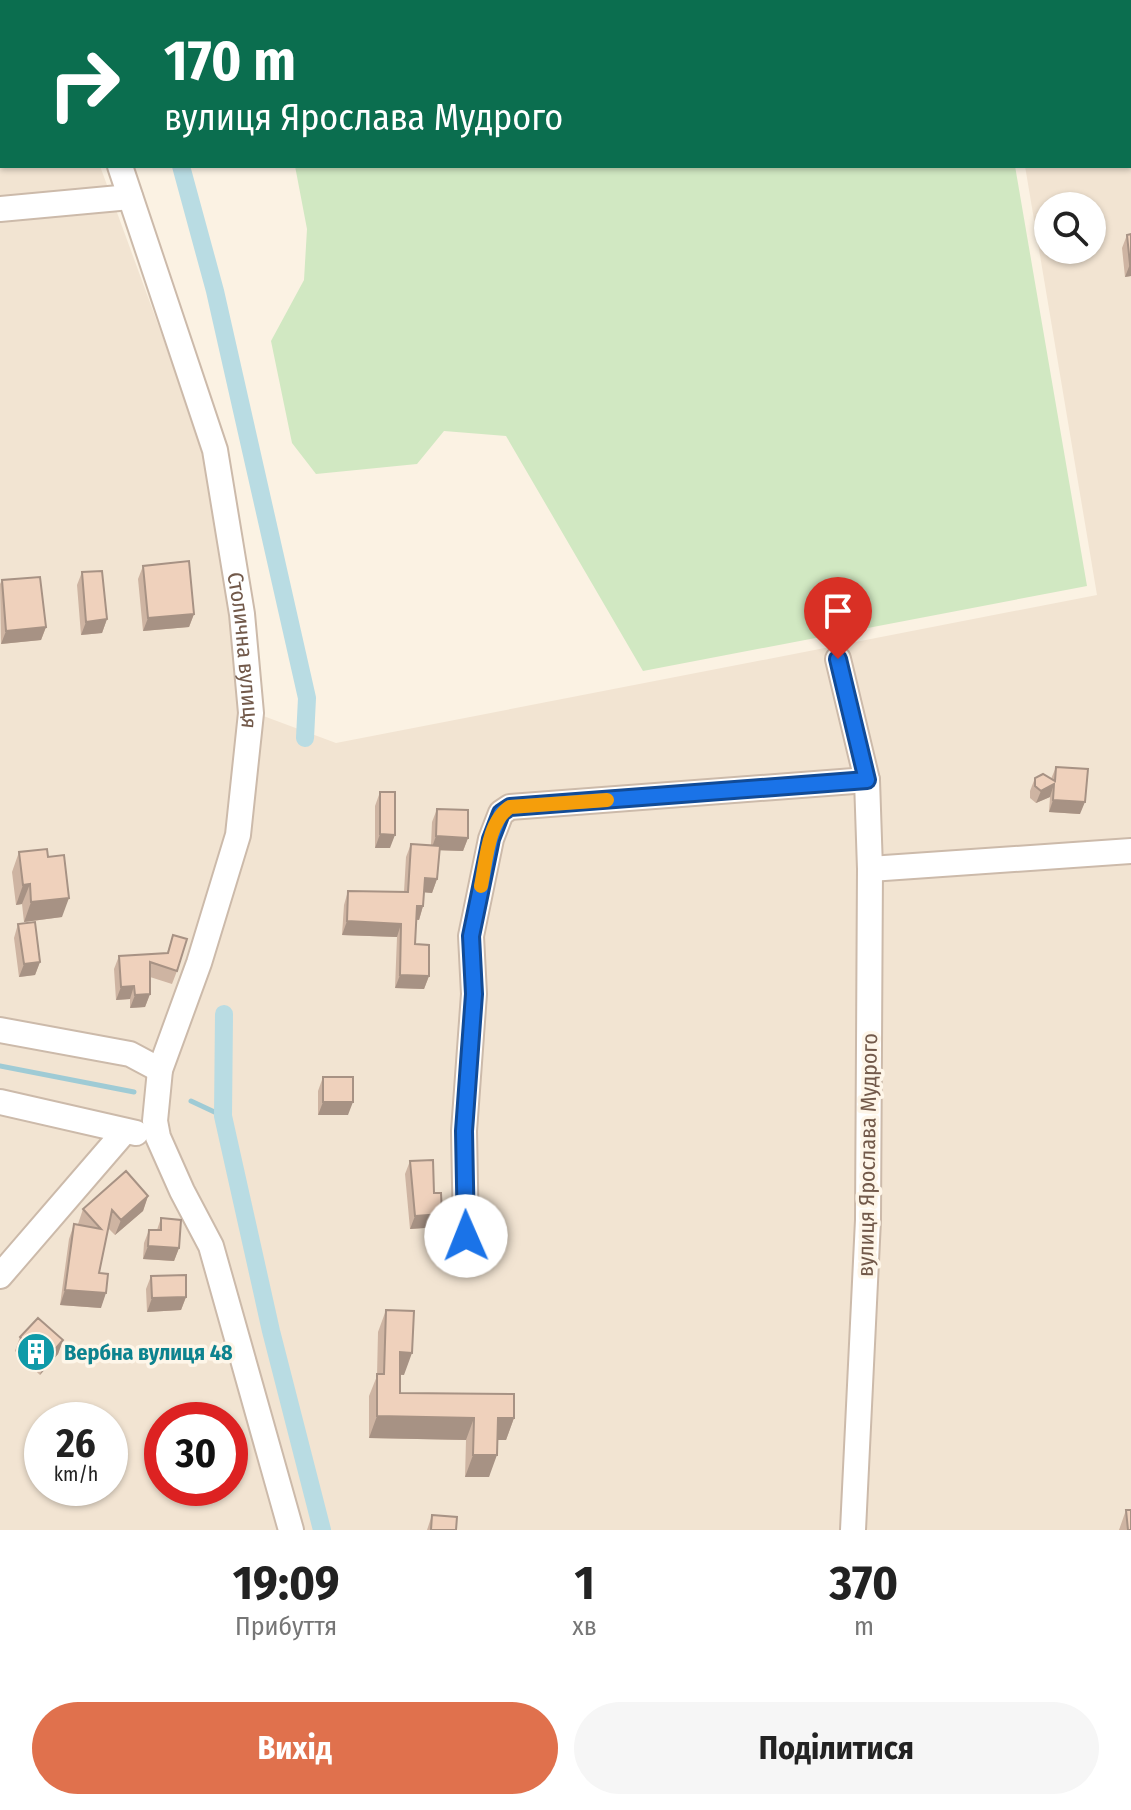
<!DOCTYPE html>
<html lang="uk">
<meta charset="utf-8">
<style>
:root{--surface:#fff;--page:#f6f6f6;--text:#222;--muted:#767676;--accent:#e0714d}
body{margin:0;font-family:"Fira Sans Condensed",sans-serif;background:var(--page);color:var(--text);height:100vh;display:flex;flex-direction:column;font-size:30px;white-space:nowrap}
*{box-sizing:border-box;margin:0}
p{font-size:26px;color:var(--muted)}
.icon{flex:none;width:44px;height:44px;fill:none;stroke:currentColor;stroke-width:2;stroke-linecap:round;stroke-linejoin:round}
.map{position:relative;height:1530px;overflow:hidden}
.side{display:flex;flex-direction:column;background:var(--surface);flex:1}
.side>*{flex:none}
.guide{position:absolute;left:0px;top:0px;width:1132px;height:168px;box-shadow:0 2px 6px #0004;background:#0b6e4f;color:#fff;overflow:hidden}
.fabs{position:absolute;left:1034px;top:192px;display:grid;gap:16px}
.fabs a{display:grid;place-items:center;width:72px;height:72px;border-radius:50%;background:var(--surface);box-shadow:0 2px 6px #0004;font-size:40px}
.speed{position:absolute;left:24px;top:1402px;display:flex;gap:16px;font-size:40px;font-weight:700;text-align:center}
.speed>*{display:grid;place-content:center;width:104px;height:104px;border-radius:50%;background:var(--surface);box-shadow:0 2px 6px #0004;line-height:1}
.speed small{font-size:20px;font-weight:400}
.speed .limit{border:12px solid #d22;background:#fff;color:#111}
.pin{position:absolute;display:grid;place-items:center;width:68px;height:68px;color:#fff;margin:-82px -34px;border-radius:50% 50% 50% 0;rotate:-45deg;box-shadow:0 0 8px #0007}
.pin .icon{rotate:45deg}
.me{position:absolute;width:88px;margin:-44px;rotate:359deg;stroke-linejoin:round;filter:drop-shadow(0 0 6px #0008)}
.turn{display:flex;align-items:center;gap:28px;height:168px;padding:0 32px;font-size:36px}
.turn .icon{width:104px;height:104px;stroke-width:2.5}
.turn b{display:block;font-size:56px;line-height:68px}
.eta{display:flex;justify-content:space-evenly;align-items:center;height:136px;text-align:center}
.eta b{font-size:48px;font-weight:700;line-height:56px}
.cta{display:flex;gap:16px;margin-top:auto;padding:16px 32px}
.cta a{flex:1;height:92px;border-radius:48px;background:var(--accent);color:#fff;font-size:32px;font-weight:700;line-height:92px;text-align:center}
.cta a+a{background:var(--page);color:var(--text)}
.map>svg:first-child{display:block}
.residential{fill:#f2e4d2;fill-rule:evenodd}
.green{fill:#d1e8c2}
.lines{fill:none;stroke-linecap:round;stroke-linejoin:round}
.stream{stroke:#9fcbd5;stroke-width:5}
.canal{stroke:#b9dce3;stroke-width:18}
.minor-casing{stroke:#ccbaaa;stroke-width:28}
.minor{stroke:#fff;stroke-width:24}
.wall{fill:#ceb4a2}
.shaded-wall{fill:#a79284}
.building{fill:#efd1bc;stroke:#a79284;stroke-width:2}
.route-casing{stroke:#114b97;stroke-width:20}
.route{stroke:#1a73e8;stroke-width:14}
.slow{stroke:#f59e0b;stroke-width:14}
.labels{text-anchor:middle;stroke-width:7;stroke-linejoin:round;paint-order:stroke}
.street-label{font-size:22px;fill:#72594a;stroke:#fef6e9}
.culture-label{font-size:22px;font-weight:bold;fill:#0d838f;stroke:#fef6e9;text-anchor:start}
</style>
<div class="map">
<svg width="1131" height="1530" viewBox="0 0 1131 1530">
<rect width="100%" height="100%" fill="#fbf2e3"/>
<path class="residential" d="M0,0L48,2H2V166H100L208,461L250,711L336,743L1097,595L1025,166H1130V2L997,0H1131V1530H0ZM1048,206H1092V250H1048ZM42,1420H110V1488H42ZM162,1420H230V1488H162Z"/>
<path class="green" d="M264,0H986L987,2H264Z
M295,166H1015L1087,586L643,671L506,436L444,431L417,464L316,474L292,443L271,341L304,280L307,229Z"/>
<g class="lines">
<path class="stream" d="M0,1066L134,1092
M191,1101L223,1116"/>
<path class="canal" d="M135,0L136,2
M181,166L215,291L307,698L305,738
M224,1014L223,1116L271,1331L322,1530"/>
<g class="minor-casing">
<g id="minor">
<path d="M72,0V2"/>
<path id="s1" d="M120,166L215,450L242,614L251,713L238,835L199,963L160,1070L155,1121L158,1137L182,1191L211,1246L291,1530"/>
<path d="M0,209L130,197"/>
<path d="M838,659L867,780L870,869L868,1220L853,1530"/>
<path d="M870,869L1131,851"/>
<path d="M0,1030L130,1054L160,1070"/>
<path d="M0,1102L136,1133"/>
<path d="M466,1236L464,1131L474,994L471,936L491,839L501,813L510,807L867,780"/>
<path d="M0,1276L125,1131"/>
</g>
</g>
<use href="#minor" class="minor"/>
</g>
<path class="wall" d="M0,0L2,2V59H0Z
M218,0H259L260,2H218Z
M1131,234V276L1125,277L1122,248L1127,235Z
M143,566L194,614L189,627L143,631L138,579Z
M82,572L107,619L102,633L81,635L77,585Z
M2,580L46,627L41,640L1,644L0,584Z
M1056,767L1080,814L1049,812L1050,797L1036,803L1030,798V791L1035,778L1051,779Z
M380,792L390,848H375V806Z
M437,809L468,838L463,851L439,850L437,879L432,893L424,892L423,906L419,920H416L415,944L429,976L424,989L395,988L397,937L342,935L344,905L348,891L404,892L406,857L411,844L431,845L432,822Z
M19,852L48,857L62,917L24,922L22,904L16,905L12,872Z
M18,924L40,962L35,975L19,977L14,938Z
M173,935L177,971L172,984L150,977V994L145,1007L130,1008V999L116,1000L114,969L119,956L167,953Z
M323,1077L348,1115H318V1091Z
M410,1161L434,1193L442,1214L438,1227L410,1229L405,1174Z
M148,1196L143,1211L115,1235L108,1228L99,1273L101,1308L60,1305L69,1239L74,1224H78L83,1209Z
M161,1218L179,1248L174,1261L143,1259L144,1243L149,1230H157Z
M151,1276L186,1297L181,1310L147,1312L146,1289Z
M386,1310L404,1375H400V1393L514,1418L506,1440H497L489,1477H465L466,1440L369,1438V1396L377,1376L378,1332Z
M20,1337L63,1340L58,1354L40,1375L15,1351Z
M1126,1510L1131,1530H1119Z
M432,1515L456,1530H427Z"/>
<path class="shaded-wall" d="M1110,0H1131V4L1130,6V2H1109Z
M1131,263V276L1125,277L1130,264Z
M194,614L189,627L143,631L148,618Z
M107,619L102,633L81,635L86,622Z
M46,627L41,640L1,644L6,631Z
M1054,784L1050,797L1036,803L1041,791Z
M1053,800L1085,802L1080,814L1049,812Z
M380,834L395,835L390,848H375Z
M436,836L468,838L463,851L431,850Z
M425,878L437,879L432,893L420,892Z
M30,884L22,904L16,905L23,885Z
M69,898L62,917L24,922L31,902Z
M417,906H423L419,920L412,919Z
M347,921L401,924L397,937L342,935Z
M40,962L35,975L19,977L24,964Z
M400,975L429,976L424,989L395,988Z
M134,986L130,999L116,1000L121,987Z
M150,994L145,1007L130,1008L135,995Z
M323,1102H353L348,1115H318Z
M148,1196L143,1211L115,1235L121,1220Z
M442,1214L438,1227L410,1229L415,1216Z
M148,1246L179,1248L174,1261L143,1259Z
M65,1290L106,1293L101,1308L60,1305Z
M186,1297L181,1310L147,1312L152,1298Z
M63,1340L58,1354L40,1375L45,1361Z
M400,1352L412,1353L404,1375L392,1374Z
M377,1416L474,1418L466,1440L369,1438Z
M498,1418H514L506,1440H490Z
M473,1455H497L489,1477H465Z"/>
<path class="building" d="M0,0H21L22,2H2V36L0,31Z
M230,0H259L260,2H230Z
M1131,234V263L1130,264L1127,235Z
M189,561L194,614L148,618L143,566Z
M102,571L107,619L86,622L82,572Z
M40,577L46,627L6,631L2,580Z
M1056,767L1088,769L1085,802L1053,800L1054,784L1041,791L1035,786V778L1043,774L1055,781Z
M380,792H395V835L380,834Z
M437,809L468,810V838L436,836Z
M411,844L440,846L437,879L425,878L423,906H417L415,944L429,945V976L400,975L401,924L347,921L348,891L408,892Z
M47,849L48,857L64,855L69,898L31,902L30,884L23,885L19,852Z
M35,922L40,962L24,964L18,924Z
M173,935L187,939L177,971L150,962V994L135,995L134,986L121,987L119,956L168,953Z
M323,1077H353V1102H323Z
M433,1160L434,1193H441L442,1214L415,1216L410,1161Z
M126,1171L148,1196L121,1220L112,1210L99,1273L108,1274L106,1293L65,1290L74,1224L101,1229L83,1209Z
M161,1218L181,1220L179,1248L148,1246L149,1230H161Z
M186,1275V1297L152,1298L151,1276Z
M386,1310L414,1311L412,1353L400,1352V1393L514,1394V1418H498L497,1455H473L474,1418L377,1416V1374H384Z
M38,1318L63,1340L45,1361L20,1337Z
M1126,1510H1131V1530H1128Z
M432,1515L457,1517L456,1530H431Z"/>
<g class="lines">
<g class="route-casing">
<path id="route" d="M466,1236L464,1131L474,994L471,936L491,839L501,813L510,807L867,780L838,659"/>
</g>
<use href="#route" class="route"/>
<path class="slow" d="M481,886C486,862 488,821 510,807L607,800"/>
</g>
<defs>
<g id="building-disc" transform="scale(2)"><circle r="9.5" fill="#0f9aa8" stroke="#fef6e9"/><path d="M-4-6H4V6H1V3H-1V6H-4ZM-2.5-4.3h1.7v1.8h-1.7ZM.8-4.3h1.7v1.8H.8ZM-2.5-1h1.7V.8h-1.7ZM.8-1h1.7V.8H.8Z" fill="#fff"/></g>
</defs>
<g fill-rule="evenodd">
<use href="#building-disc" x="36" y="1352"/>
</g>
<g class="labels">
<g class="street-label">
<text dy="8" stroke="none"><textPath href="#s1" startOffset="502">Столична вулиця</textPath></text>
<text transform="translate(867 1155) rotate(-89)" y="8">вулиця Ярослава Мудрого</text>
</g>
<g class="culture-label">
<text x="64" y="1360">Вербна вулиця 48</text>
</g>
</g>
</svg>
<div class="fabs">
<a><svg class="icon" aria-label="search" viewBox="0 0 24 24"><circle cx="10" cy="10" r="6"/><path d="M15 15l6 6"/></svg></a>
</div>
<div class="speed"><div>26<small>km/h</small></div><div class="limit">30</div></div>
<div class="pin" style="left:838px;top:659px;background:#d93025"><svg class="icon" aria-label="arrive" viewBox="0 0 24 24"><path d="M6 21V4h12l-3 4 3 4H6"/></svg></div>
<svg class="me" style="left:466px;top:1236px" viewBox="-20 -20 40 40"><circle r="19" fill="#fff"/><path d="M0-13L10 11 0 6-10 11z" fill="#1a73e8"/></svg>
<div class="guide">
<div class="turn"><svg class="icon" aria-label="right" viewBox="0 0 24 24"><path d="M7 20v-9h11M14 6l5 5-5 5"/></svg><div><b>170 m</b>вулиця Ярослава Мудрого</div></div>
</div>
</div>
<section class="side">
<div class="eta">
<div><b>19:09</b><p>Прибуття</p></div>
<div><b>1</b><p>хв</p></div>
<div><b>370</b><p>m</p></div>
</div>
<div class="cta"><a>Вихід</a><a>Поділитися</a></div>
</section>
